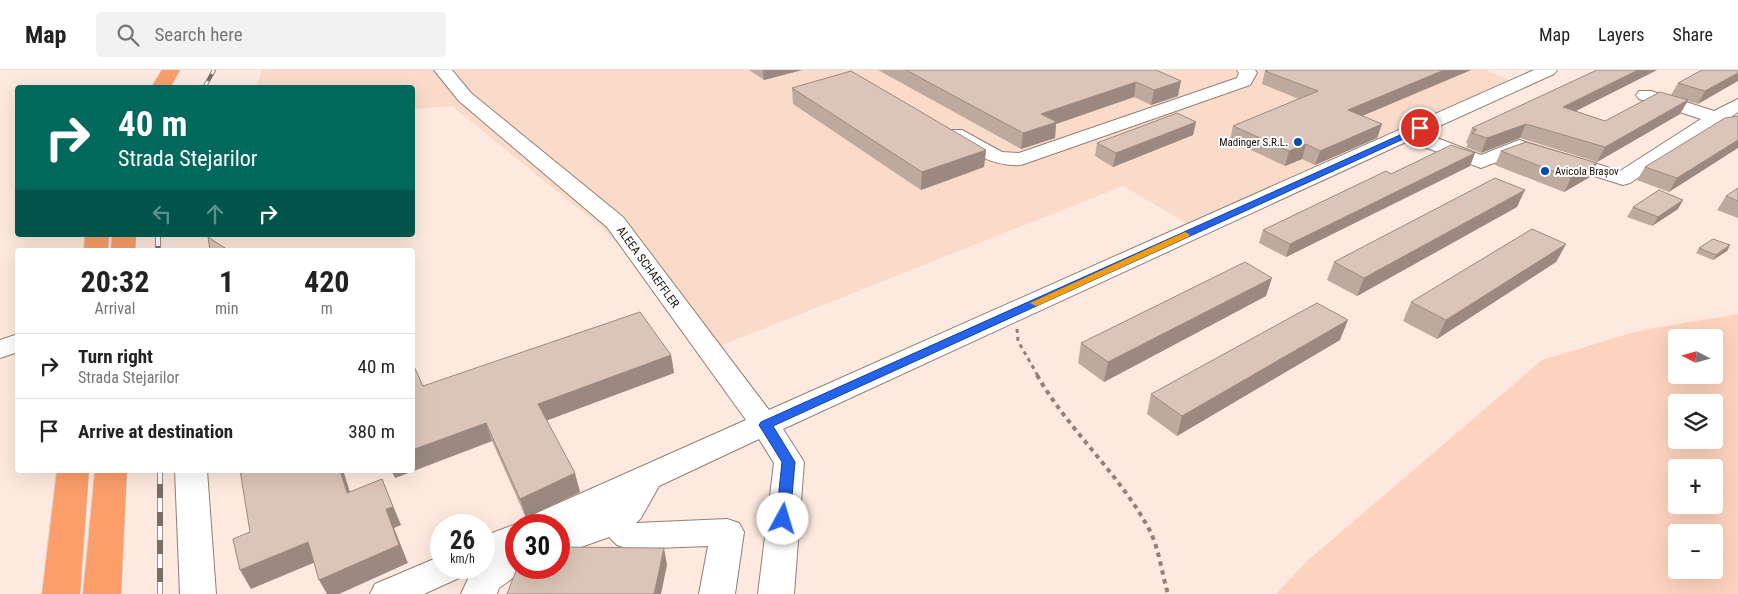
<!DOCTYPE html>
<meta charset="utf-8">
<style>
:root{--surface:#fff;--page:#f2f2f2;--text:#222;--muted:#767676;--line:#e0e0e0}
body{margin:0;font-family:"Roboto Condensed",sans-serif;background:var(--page);color:var(--text);height:100vh;display:flex;flex-direction:column;font-size:19px;white-space:nowrap}
*{box-sizing:border-box;margin:0}
p{font-size:16px;color:var(--muted)}
.icon{flex:none;width:28px;height:28px;fill:none;stroke:currentColor;stroke-width:2;stroke-linecap:round;stroke-linejoin:round}
.map{position:relative;flex:1;overflow:hidden}
.sheet{position:absolute;left:15px;top:178px;width:400px;height:225px;display:flex;flex-direction:column;background:var(--surface);border-radius:5px;box-shadow:0 5px 20px #0002}
.sheet>*{flex:none}
.banner{position:absolute;left:15px;top:15px;width:400px;height:152px;border-radius:5px;box-shadow:0 5px 20px #0002;background:#00695c;color:#fff;overflow:hidden}
.needle{width:32px;rotate:276deg}
.buttons{position:absolute;left:1668px;top:259px;display:grid;gap:10px}
.buttons a{display:grid;place-items:center;width:55px;height:55px;border-radius:5px;background:var(--surface);box-shadow:0 5px 20px #0002;font-size:25px}
.speed{position:absolute;left:430px;top:444px;display:flex;gap:10px;font-size:25px;font-weight:700;text-align:center}
.speed>*{display:grid;place-content:center;width:65px;height:65px;border-radius:50%;background:var(--surface);box-shadow:0 5px 20px #0002;line-height:1}
.speed small{font-size:12px;font-weight:400}
.speed .limit{border:8px solid #d22;background:#fff;color:#111}
.pin{position:absolute;display:grid;place-items:center;width:42px;height:42px;color:#fff;margin:-21px;border:2px solid #fff;border-radius:50%;box-shadow:0 1px 5px #0007}
.me{position:absolute;width:55px;margin:-28px;rotate:6deg;stroke-linejoin:round;filter:drop-shadow(0 0 4px #0008)}
.turn{display:flex;align-items:center;gap:18px;height:105px;padding:0 20px;font-size:22px}
.turn .icon{width:65px;height:65px;stroke-width:2.5}
.turn b{display:block;font-size:35px;line-height:42px}
.lanes{display:flex;align-items:center;height:48px;padding:0 20px;background:#0003;justify-content:center;gap:25px;direction:ltr}
.lanes .off{opacity:.35}
.eta{display:flex;justify-content:space-evenly;align-items:center;height:85px;text-align:center}
.eta b{font-size:30px;font-weight:700;line-height:35px}
ul{padding:0;list-style:none}
li{display:flex;align-items:center;gap:15px;height:65px;padding:0 20px;border-top:1px solid var(--line)}
li div{flex:1}
li b{display:block;font-size:19px}
li em{font-style:normal}
header{display:flex;align-items:center;gap:30px;box-sizing:border-box;height:70px;padding:0 25px;background:var(--surface);border-bottom:1px solid var(--line)}
header strong{font-size:24px}
nav{display:flex;gap:28px;margin-inline-start:auto;font-size:18px}
.search{width:350px;height:45px;background:var(--page);display:flex;align-items:center;gap:12px;box-sizing:border-box;padding:0 18px;border-radius:5px;color:var(--muted);font-size:19px}
.map>svg:first-child{display:block}
.built{fill:#fadac9}
.green{fill:#fdd3bd;fill-rule:evenodd}
.lines{fill:none;stroke-linecap:round;stroke-linejoin:round}
.minor-casing{stroke:#947e72;stroke-width:2}
.highway-casing{stroke:#d5d3d3;stroke-width:1}
.path-far1{stroke:#90827a;stroke-width:3;stroke-dasharray:4 4;stroke-linecap:butt}
.path{stroke:#90827a;stroke-width:4;stroke-dasharray:4.5 4.5;stroke-linecap:butt}
.minor{fill:#fff;fill-rule:evenodd}
.highway{fill:#fb9e69;fill-rule:evenodd}
.rail-far2-casing{stroke:#7a6d66;stroke-width:4}
.rail-far1-casing{stroke:#7a6d66;stroke-width:5.5}
.rail-casing{stroke:#7a6d66;stroke-width:6}
.rail-far2{stroke:#fff;stroke-width:2.5;stroke-dasharray:8;stroke-linecap:butt}
.rail-far1{stroke:#fff;stroke-width:4;stroke-dasharray:11;stroke-linecap:butt}
.rail{stroke:#fff;stroke-width:4.5;stroke-dasharray:14;stroke-linecap:butt}
.wall{fill:#bea99e}
.shaded-wall{fill:#9b8981}
.building{fill:#ddc4b8;stroke:#9b8981}
.route{fill:#2563eb;stroke:#184099}
.slow{fill:#f59e0b}
.poi-dot{fill:#004db7;stroke:#fff;stroke-width:2}
.labels{text-anchor:middle;stroke-width:4;stroke-linejoin:round;paint-order:stroke}
.far-poi-label{font-size:11px;fill:#150d09;stroke:#fff;text-anchor:end}
.street-label{font-size:12px;fill:#150d09;stroke:#fff}
</style>
<header>
<strong>Map</strong>
<div class="search"><svg class="icon" aria-label="search" viewBox="0 0 24 24"><circle cx="10" cy="10" r="6"/><path d="M15 15l6 6"/></svg>Search here</div>
<nav><a>Map</a><a>Layers</a><a>Share</a></nav>
</header>
<div class="map">
<svg width="1738" height="524" viewBox="0 0 1738 524">
<rect width="100%" height="100%" fill="#fde9df"/>
<path class="built" d="M262,0H1486L1511,11L1193,157L1123,116L719,276L600,156L452,36L413,39L412,18H256Z"/>
<path class="green" d="M1738,244V524H1276L1306,492L1542,290L1642,260ZM1676,268H1714V305H1676ZM1676,332H1714V370H1676ZM1676,398H1714V435H1676ZM1714,462V500H1676V462Z"/>
<g class="lines">
<g class="minor-casing">
<path id="minor" d="M434,0H452L471,23L623,147L769,340L1534,0H1557L1554,4L1424,63L1481,85L1519,70L1620,101L1701,49L1639,29L1636,25L1639,21H1651L1714,41L1738,29V42L1731,47L1737,52L1735,56L1728,58L1718,55L1630,113L1623,115L1520,83L1481,98L1408,71L783,359L804,392L794,524H758L774,393L759,369L659,416L641,448L636,453L727,449L739,453L744,462L735,524H699L708,476L629,479L617,475L609,467L559,485V455H526L530,446L746,350L607,157L459,31Z
M1237,0H1255L1257,3L1250,15L1021,95C993,97 971,82 948,68L945,64L948,60H962L1002,82L1019,83L1237,8L1239,3Z
M18,264V282L0,288V270Z
M175,400H207L216,524H180Z
M516,454L519,455H516V498H527L499,518L497,524H461L472,500L484,498V466Z
M441,486V498H464L459,508L424,524H370L375,514Z"/>
</g>
<g class="highway-casing">
<path id="highway" d="M162,0H180L170,18H151Z
M85,165H109L108,180H84Z
M112,165H136L135,180H111Z
M57,400H89L80,524H42Z
M95,400H127L121,524H83Z"/>
</g>
<path class="path-far1" d="M1017,259L1018,271L1038,306"/>
<path class="path" d="M1037,305C1069,361 1120,404 1150,461C1159,479 1162,504 1168,524"/>
<use href="#minor" class="minor"/>
<use href="#highway" class="highway"/>
<g class="rail-far2-casing">
<path id="rail-far2" d="M204,18L214,0"/>
</g>
<g class="rail-far1-casing">
<path id="rail-far1" d="M158,165V180"/>
</g>
<g class="rail-casing">
<path id="rail" d="M160,400V524"/>
</g>
<use href="#rail-far2" class="rail-far2"/>
<use href="#rail-far1" class="rail-far1"/>
<use href="#rail" class="rail"/>
</g>
<path class="wall" d="M749,0H802L764,10Z
M878,0H1156L1178,26L1151,35L1134,27L1056,54L1055,68L1021,79Z
M1268,0H1471L1362,46L1382,54L1377,68L1315,95L1302,89L1285,96L1230,70L1233,56L1299,29L1262,14L1265,1Z
M1657,0L1576,41L1605,51L1671,25L1678,13L1738,0L1698,34L1688,31L1680,44L1597,92L1520,68L1481,83L1466,77L1468,74L1466,73L1472,58Z
M792,18L986,80L984,97L921,120L793,34Z
M1738,46L1669,122L1637,110L1645,97Z
M1196,52L1193,65L1113,97L1095,86L1097,73Z
M1501,81L1597,93L1590,107L1564,122L1495,95Z
M1475,83L1470,96L1286,187L1259,173L1263,160L1391,104Z
M1738,118V148L1717,140L1726,126Z
M1683,130L1678,139L1652,156L1627,147L1633,137Z
M1517,137L1357,226L1327,210L1334,192Z
M1566,174L1556,192L1437,269L1403,251L1411,232Z
M1730,175L1727,181L1713,190L1696,183L1699,178Z
M1266,226L1104,312L1078,293L1081,273Z
M1340,270L1177,366L1147,344L1151,324Z
M671,285L674,303L546,350L580,422L526,448L492,371L395,408L423,316Z"/>
<path class="shaded-wall" d="M763,0H802L764,10Z
M1444,0H1471L1343,54L1348,40Z
M1638,0H1657L1556,51L1563,37Z
M1738,3V11L1698,34L1705,21Z
M1181,11L1178,26L1151,35L1154,20Z
M1136,12L1134,27L1056,54L1055,68L1021,79L1023,63L1041,44Z
M1688,30L1680,44L1597,92L1605,77Z
M1196,52L1193,65L1113,97L1116,83Z
M1382,54L1377,68L1315,95L1320,81Z
M1526,54L1520,68L1481,83L1487,68Z
M1738,70V78L1669,122L1677,108Z
M1306,74L1302,89L1285,96L1289,81Z
M986,80L984,97L921,120L922,102Z
M1475,83L1470,96L1286,187L1290,174Z
M1597,93L1590,107L1564,122L1571,108Z
M1525,120L1517,137L1357,226L1364,208Z
M1683,130L1678,139L1652,156L1658,147Z
M1566,174L1556,192L1437,269L1446,250Z
M1730,175L1727,181L1713,190L1716,185Z
M1272,208L1266,226L1104,312L1108,292Z
M1348,250L1340,270L1177,366L1182,346Z
M671,285L674,303L543,352L538,334Z
M486,353L492,371L395,408L391,400H412V380Z
M340,400H343L356,441L347,423Z
M575,403L580,422L526,448L520,429Z
M382,409L401,455L394,458L408,493L339,524H327L319,510Z
M308,472L318,491L251,519L240,500Z
M664,478L667,495L661,524H654Z"/>
<path class="building" d="M906,0H1156L1181,11L1154,20L1136,12L1041,44L1057,52L1023,63Z
M1268,0H1444L1348,40L1382,54L1320,81L1306,74L1289,81L1233,56L1318,21L1265,1Z
M1597,0H1638L1563,37L1605,51L1660,22L1688,30L1605,77L1526,54L1487,68L1472,63L1477,60L1472,58Z
M1702,0H1738V3L1705,21L1678,13Z
M851,1L986,80L922,102L792,18Z
M1177,43L1196,52L1116,83L1097,73Z
M1738,46V70L1677,108L1645,97L1725,48Z
M1526,72L1597,93L1571,108L1501,81Z
M1451,75L1475,83L1290,174L1263,160L1386,101L1391,104Z
M1495,108L1525,120L1364,208L1334,192Z
M1738,118V131L1726,126Z
M1659,120L1683,130L1658,147L1633,137Z
M1532,159L1566,174L1446,250L1411,232Z
M208,167L228,180H210Z
M1713,169L1730,175L1716,185L1699,178Z
M1245,192L1272,208L1108,292L1081,273Z
M1317,233L1348,250L1182,346L1151,324Z
M640,242L671,285L538,334L575,403L520,429L486,353L412,380V292L423,316Z
M240,400H340L347,423L382,409L393,437L386,439L399,475L319,510L308,472L240,500L233,469L250,462Z
M559,477L664,478L654,524H507L517,498H559Z"/>
<path class="route" d="M1420,56L1424,58L1423,60L773,356L795,392L790,449L788,452H778L776,449L782,392L759,355L761,352Z"/>
<path class="slow" d="M1185,162L1190,165L1188,167L1039,235L1036,236L1030,233Z"/>
<g class="poi-dot">
<circle cx="1298" cy="72" r="5"/>
<circle cx="1545" cy="101" r="5"/>
</g>
<g class="labels">
<g class="far-poi-label">
<text x="1288" y="76">Madinger S.R.L.</text>
<text x="1555" y="105" text-anchor="start">Avicola Brașov</text>
</g>
<g class="street-label">
<text transform="translate(648 197) rotate(54)" y="4">ALEEA SCHAEFFLER</text>
</g>
</g>
</svg>
<div class="buttons">
<a><svg class="needle" viewBox="-14 -14 28 28"><path d="M0-13l5 13h-10z" fill="#e53935"/><path d="M0 13l5-13h-10z" fill="#767676"/></svg></a>
<a><svg class="icon" aria-label="layers" viewBox="0 0 24 24"><path d="M12 4l9 5-9 5-9-5zM3 14l9 5 9-5"/></svg></a>
<a>+</a>
<a>−</a>
</div>
<div class="speed"><div>26<small>km/h</small></div><div class="limit">30</div></div>
<div class="pin" style="left:1420px;top:58px;background:#d93025"><svg class="icon" aria-label="arrive" viewBox="0 0 24 24"><path d="M6 21V4h12l-3 4 3 4H6"/></svg></div>
<svg class="me" style="left:783px;top:449px" viewBox="-20 -20 40 40"><circle r="19" fill="#fff"/><path d="M0-13L10 11 0 6-10 11z" fill="#2563eb"/></svg>
<div class="banner">
<div class="turn"><svg class="icon" aria-label="right" viewBox="0 0 24 24"><path d="M7 20v-9h11M14 6l5 5-5 5"/></svg><div><b>40 m</b>Strada Stejarilor</div></div>
<div class="lanes"><svg class="icon off" aria-label="left" viewBox="0 0 24 24"><path d="M17 20v-9H6M10 6l-5 5 5 5"/></svg><svg class="icon off" aria-label="ahead" viewBox="0 0 24 24"><path d="M12 20V5M6 11l6-6 6 6"/></svg><svg class="icon" aria-label="right" viewBox="0 0 24 24"><path d="M7 20v-9h11M14 6l5 5-5 5"/></svg></div>
</div>
<section class="sheet">
<div class="eta">
<div><b>20:32</b><p>Arrival</p></div>
<div><b>1</b><p>min</p></div>
<div><b>420</b><p>m</p></div>
</div>
<ul>
<li><svg class="icon" aria-label="right" viewBox="0 0 24 24"><path d="M7 20v-9h11M14 6l5 5-5 5"/></svg><div><b>Turn right</b><p>Strada Stejarilor</p></div><em>40 m</em></li>
<li><svg class="icon" aria-label="arrive" viewBox="0 0 24 24"><path d="M6 21V4h12l-3 4 3 4H6"/></svg><div><b>Arrive at destination</b></div><em>380 m</em></li>
</ul>
</section>
</div>
